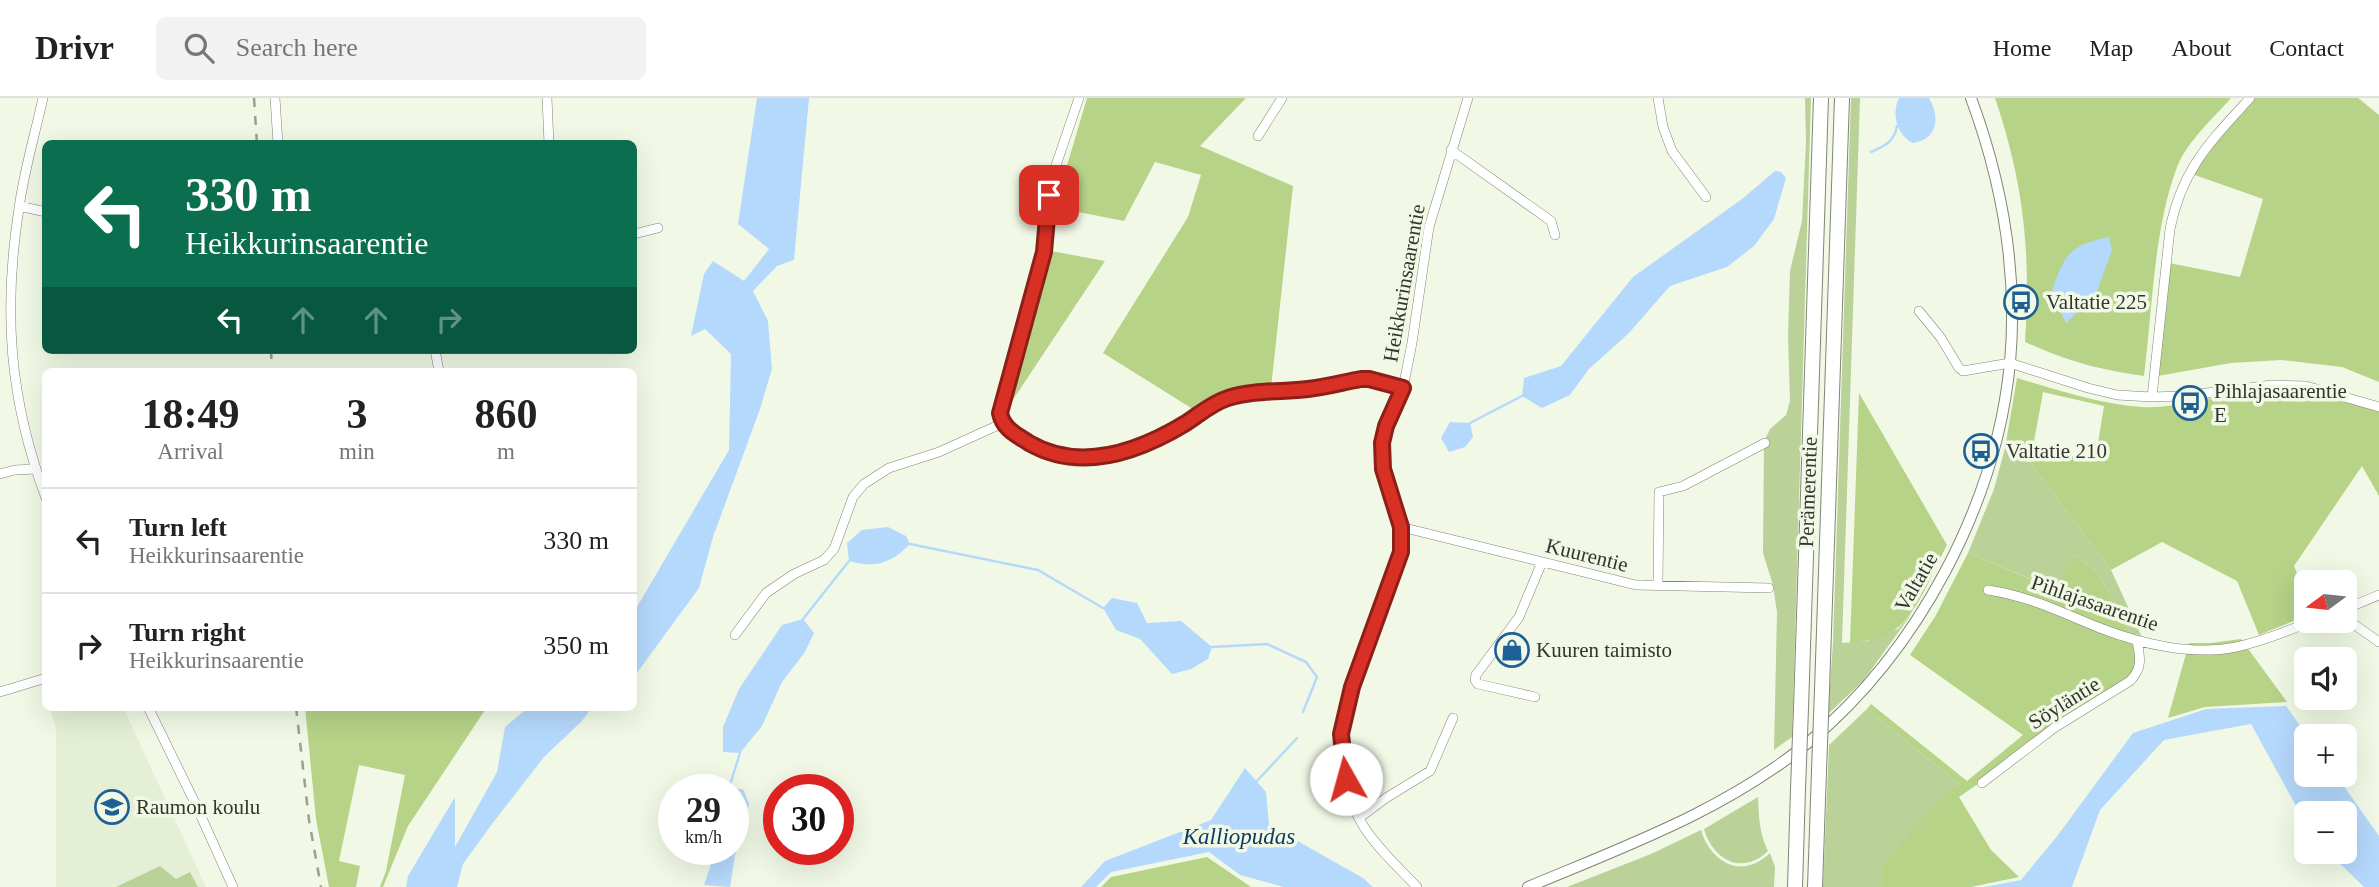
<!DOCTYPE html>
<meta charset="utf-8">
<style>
:root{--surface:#fff;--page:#f2f2f2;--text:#222;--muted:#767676;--line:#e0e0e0}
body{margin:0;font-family:"Times New Roman",serif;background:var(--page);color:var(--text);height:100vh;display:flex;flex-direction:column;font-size:26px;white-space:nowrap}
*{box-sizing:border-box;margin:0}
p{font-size:23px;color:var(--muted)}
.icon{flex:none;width:38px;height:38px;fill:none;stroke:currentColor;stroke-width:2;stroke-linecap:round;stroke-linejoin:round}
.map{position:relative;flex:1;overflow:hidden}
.drawer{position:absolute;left:42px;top:270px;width:595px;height:343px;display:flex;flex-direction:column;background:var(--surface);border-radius:10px;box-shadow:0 7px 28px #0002}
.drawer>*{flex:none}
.hud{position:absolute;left:42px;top:42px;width:595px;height:214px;border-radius:10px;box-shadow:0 7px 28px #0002;background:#0b6e4f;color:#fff;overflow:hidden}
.needle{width:46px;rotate:255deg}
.controls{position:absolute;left:2294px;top:472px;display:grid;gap:14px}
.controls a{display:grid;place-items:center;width:63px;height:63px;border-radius:10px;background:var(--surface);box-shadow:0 7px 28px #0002;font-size:35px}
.speed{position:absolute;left:658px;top:676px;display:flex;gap:14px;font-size:35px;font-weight:700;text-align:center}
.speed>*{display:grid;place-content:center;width:91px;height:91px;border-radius:50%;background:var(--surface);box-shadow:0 7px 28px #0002;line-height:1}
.speed small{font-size:18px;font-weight:400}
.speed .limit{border:10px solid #d22;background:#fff;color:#111}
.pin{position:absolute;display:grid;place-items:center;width:60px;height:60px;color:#fff;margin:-30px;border-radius:14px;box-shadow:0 4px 10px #0006}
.me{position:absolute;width:77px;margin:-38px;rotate:353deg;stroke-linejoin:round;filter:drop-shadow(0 0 5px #0008)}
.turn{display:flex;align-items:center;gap:24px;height:147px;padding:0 28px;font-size:32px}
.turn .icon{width:91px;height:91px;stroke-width:2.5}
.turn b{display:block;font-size:49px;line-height:60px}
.lanes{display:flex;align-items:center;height:66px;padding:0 28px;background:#0003;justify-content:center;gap:35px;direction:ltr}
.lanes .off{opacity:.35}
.eta{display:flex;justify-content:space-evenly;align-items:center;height:119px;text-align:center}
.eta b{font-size:42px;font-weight:700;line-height:49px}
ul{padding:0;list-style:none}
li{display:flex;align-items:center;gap:21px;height:105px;padding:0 28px;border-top:2px solid var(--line)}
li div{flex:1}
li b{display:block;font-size:26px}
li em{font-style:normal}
header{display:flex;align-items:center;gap:42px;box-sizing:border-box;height:98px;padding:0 35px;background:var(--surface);border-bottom:2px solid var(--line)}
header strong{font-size:33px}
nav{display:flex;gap:38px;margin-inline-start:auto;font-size:24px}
.search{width:490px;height:63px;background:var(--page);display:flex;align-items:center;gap:18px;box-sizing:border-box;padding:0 24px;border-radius:10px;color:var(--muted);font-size:26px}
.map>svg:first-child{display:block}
.built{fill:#e4efd6}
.green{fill:#bad197}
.forest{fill:#b6d388;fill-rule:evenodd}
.water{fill:#b5d9fc}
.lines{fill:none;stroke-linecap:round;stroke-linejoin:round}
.stream{stroke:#b5d9fc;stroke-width:2.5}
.minor-casing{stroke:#7f8675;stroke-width:10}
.major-casing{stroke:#7f8675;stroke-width:12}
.highway-casing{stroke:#7f8675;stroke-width:16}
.minor{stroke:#fff;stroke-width:9}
.major{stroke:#fff;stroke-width:10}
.highway{stroke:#fff;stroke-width:14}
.rail{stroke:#999f91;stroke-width:2.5;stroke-dasharray:9 9;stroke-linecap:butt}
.highway-bridge-casing{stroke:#7f8675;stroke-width:16;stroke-linecap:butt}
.highway-bridge{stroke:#fff;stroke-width:14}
.route-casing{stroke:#8d1f18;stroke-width:18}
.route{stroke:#d93025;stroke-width:12}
.labels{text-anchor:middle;stroke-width:7;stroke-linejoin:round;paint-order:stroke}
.street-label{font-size:21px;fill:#32352e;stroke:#f1f9e6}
.poi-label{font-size:21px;fill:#32352e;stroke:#f1f9e6;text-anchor:start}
.water-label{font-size:23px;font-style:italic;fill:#0c3a5f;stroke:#f1f9e6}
</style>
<header>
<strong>Drivr</strong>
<div class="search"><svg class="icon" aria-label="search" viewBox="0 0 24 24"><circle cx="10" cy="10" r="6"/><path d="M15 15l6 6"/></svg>Search here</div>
<nav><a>Home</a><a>Map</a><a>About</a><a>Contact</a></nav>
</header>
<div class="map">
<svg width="2379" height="789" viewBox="0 0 2379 789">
<rect width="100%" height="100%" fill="#f1f9e6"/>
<path class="built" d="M49,609H123L206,789H56V630Z"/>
<path class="green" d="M1805,0H1811L1792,639L1774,652L1777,514L1773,487L1763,455L1764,343L1770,331L1786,317L1790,303L1788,238L1790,173L1802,123L1806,44Z
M1851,0H1860L1842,545L1867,543L1898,531L1913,514L1863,583L1828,616L1833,545Z
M2005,350L2023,355L2111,472L2141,537L2130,535L2099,476L2074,456L2057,492L1968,455L1994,391Z
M1867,611L1961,687L1882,767V789H1823L1829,647Z
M1758,699C1759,719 1759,735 1768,753C1742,778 1713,762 1704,731Z
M1701,732C1711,765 1742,782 1770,755L1775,769L1774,789H1567L1651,756Z
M160,768L176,781L190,774L198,789H116Z"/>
<path class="forest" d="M1087,0H1246L1200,48L1293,88L1271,290L1228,294L1196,313L1103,255L1188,119L1201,77L1155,64L1124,123L1058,110L1063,81Z
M1995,0H2231C2212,22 2186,44 2176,72C2154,131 2152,215 2144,278C2099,272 2067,263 2025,244C2031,155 2024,86 1995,0Z
M2249,0H2358L2379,17V284L2342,269L2281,262L2231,265L2158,278L2169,165L2240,179L2263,101L2189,75Z
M1051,153L1105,163L1003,317Z
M2017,280C2058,292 2099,306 2142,309C2174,311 2206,299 2237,296C2290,290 2329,297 2379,313V398L2362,368L2294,468L2306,498V518L2259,537L2237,483L2162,444L2111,472L2023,355L2005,350ZM2043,294L2104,308L2096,357L2031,360Z
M1859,295L1947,447C1934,471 1918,515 1896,531C1883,541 1866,543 1850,545Z
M1968,455L2056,492L2074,456L2099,476L2130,535L2141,537L2138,564L2132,580L1959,699L1991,752L2019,779L1971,789H1882V767L1947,695L1961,687L1867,611L1871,606L1967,683L2023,637L1910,557L1936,517Z
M2241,541L2287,604L2205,609L2168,620L2189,545H2211Z
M305,609H487L408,728L383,789H380L386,773L405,677L359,667L339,763L360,768L356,789H329L316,721Z
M1207,759L1251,789H1101L1111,779Z"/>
<path class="water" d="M757,0H809L794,162L777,168L753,193L768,223L772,271L760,311L713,439L699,490L634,579V514L729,352L731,256L705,231L691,238L704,176L713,163L744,183L769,151L738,126Z
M1899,0H1929C1940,18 1938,42 1913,45C1897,37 1891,16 1899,0Z
M1775,73L1781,74L1786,80L1774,121L1754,148L1727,169L1670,188L1629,235L1589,271L1570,297L1542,310L1522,298L1524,280L1561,268L1633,179L1742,101Z
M2109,139L2112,152L2096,196L2066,225L2051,195C2065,157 2067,148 2109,139Z
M1450,324L1470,325L1473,339L1465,349L1449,354L1441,340Z
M888,429L906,438L910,446C891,465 875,471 849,463L847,445L862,432Z
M1112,500L1137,505L1147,525L1181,523L1212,549L1208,561L1191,571L1172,576L1140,541L1116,532L1103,510Z
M803,521L814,535L805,554L782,584L762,628L740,655L723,654V629L739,591L782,527Z
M2286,608L2308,639L2306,677H2336L2379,738V789H2364L2328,754H2345V716H2306V726L2251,626L2164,642L2100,712L2072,789H1984L2021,782L2058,737L2133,635L2206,611Z
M529,609H592L582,623L544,659L492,726L463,766L457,789H406L408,778L455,699V749L497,674L505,629Z
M1245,670L1266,694L1269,727L1363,780L1373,789H1284L1240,777L1209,754L1111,774L1096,789H1081L1105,763L1211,722Z
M716,690L743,691L749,706L735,757L730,789L704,787L716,751H733V691Z"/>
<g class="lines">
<path class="stream" d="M1871,54C1885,48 1894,44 1897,28
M1470,325L1522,298
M910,446L1038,472L1103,510
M803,521L849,463
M1212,549L1267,546L1306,564L1317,579L1303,614
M1257,683L1297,640
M729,690L740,655"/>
<g class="minor-casing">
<path id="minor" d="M43,0C35,36 24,73 19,110C3,213 9,301 46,400
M275,0L278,46
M547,0L549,46
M1079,0L1052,79L1046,116L1044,154L1000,315C1003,331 1017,337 1029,344C1080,375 1138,354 1184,326C1199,317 1213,304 1230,299C1256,292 1283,294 1309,291C1328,288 1348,280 1367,281C1379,282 1391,287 1403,290L1412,245L1429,129L1468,0
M1658,0L1663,29L1672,53L1706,99
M1258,38L1282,0
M1451,52L1551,123L1555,137
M19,108L46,114
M634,136L658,130
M1919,213L1941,240L1959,270L1963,273L2010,265L2088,290L2117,297L2152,299L2182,298L2272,287L2306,288L2379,309
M435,252L439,273
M1403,290C1396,307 1384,326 1382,344C1377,382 1408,416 1401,454C1398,474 1385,500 1378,519C1365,554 1344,600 1341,637C1339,667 1348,704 1364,729C1378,751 1399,770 1417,789
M2152,299L2170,131C2182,71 2210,44 2250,0
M0,376L15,372L35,371
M1401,429L1636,487L1769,490
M1658,487L1659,394L1683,388L1765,345
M1988,492C2032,499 2060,514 2100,530C2141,546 2192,558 2236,549C2263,543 2288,533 2312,523
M2345,511L2379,497
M2345,520L2379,544
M735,537L766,495L794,476L824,462L834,451L853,399L864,386L889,370L939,354L1003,325
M0,594L46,580
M1535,599L1478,586L1475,582L1476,577L1519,519L1542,464
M148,609L195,705L233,789
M1982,685L2054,630L2130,583C2143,570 2140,559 2137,542
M1359,720L1386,700L1430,673L1453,620"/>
</g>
<g class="major-casing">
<path id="major" d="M1528,789C1626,748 1726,712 1809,644C1918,553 1996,407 2010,265C2018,175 2002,84 1971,0"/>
</g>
<g class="highway-casing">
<path id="highway" d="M1822,592L1842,0
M1801,610L1821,0
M1795,789L1798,691
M1815,789L1819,673"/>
</g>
<use href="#minor" class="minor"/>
<use href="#major" class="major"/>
<use href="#highway" class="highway"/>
<path class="rail" d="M254,0L257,46
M271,252L272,273
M296,609L309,722L321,789"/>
<g class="highway-bridge-casing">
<path id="highway-bridge" d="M1819,673L1822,592
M1798,691L1801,610"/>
</g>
<use href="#highway-bridge" class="highway-bridge"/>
</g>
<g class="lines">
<g class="route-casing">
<path id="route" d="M1049,97L1044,154L1000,315C1003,331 1017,337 1029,345C1081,375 1140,353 1186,325C1200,316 1212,305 1228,300C1253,292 1282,294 1308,291C1326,289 1344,284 1361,281H1369L1403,290L1386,328L1382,345L1383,371L1401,429V454L1352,589L1341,636L1346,681"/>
</g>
<use href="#route" class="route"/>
</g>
<defs>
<g id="bus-ring" transform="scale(1.75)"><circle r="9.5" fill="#f1f9e6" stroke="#1e6095" stroke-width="1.5"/><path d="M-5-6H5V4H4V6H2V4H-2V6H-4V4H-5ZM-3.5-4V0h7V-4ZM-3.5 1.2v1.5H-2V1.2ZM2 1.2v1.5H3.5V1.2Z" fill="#1e6095"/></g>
<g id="shop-ring" transform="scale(1.75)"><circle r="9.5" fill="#f1f9e6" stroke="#1e6095" stroke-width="1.5"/><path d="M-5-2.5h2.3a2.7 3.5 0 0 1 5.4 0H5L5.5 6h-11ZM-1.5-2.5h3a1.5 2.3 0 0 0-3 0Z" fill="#1e6095"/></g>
<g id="school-ring" transform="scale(1.75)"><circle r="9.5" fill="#f1f9e6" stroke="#1e6095" stroke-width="1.5"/><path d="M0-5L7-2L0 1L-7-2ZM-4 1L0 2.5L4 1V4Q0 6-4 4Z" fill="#1e6095"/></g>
</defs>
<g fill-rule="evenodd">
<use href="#bus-ring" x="2021" y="204"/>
<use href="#bus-ring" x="2190" y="305"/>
<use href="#bus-ring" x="1981" y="353"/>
<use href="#shop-ring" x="1512" y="552"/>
<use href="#school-ring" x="112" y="709"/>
</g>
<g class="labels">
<g class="street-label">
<text transform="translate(1404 185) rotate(-80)" y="7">Heikkurinsaarentie</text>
<text transform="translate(1808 394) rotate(-88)" y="7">Perämerentie</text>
<text transform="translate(1587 457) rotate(14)" y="7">Kuurentie</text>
<text transform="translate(1916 484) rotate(-60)" y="7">Valtatie</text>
<text transform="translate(2095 505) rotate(19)" y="7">Pihlajasaarentie</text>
<text transform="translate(2064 605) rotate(-32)" y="7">Söyläntie</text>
</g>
<g class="poi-label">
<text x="2046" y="211">Valtatie 225</text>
<text x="2214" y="300">Pihlajasaarentie<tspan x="2214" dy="24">E</tspan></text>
<text x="2006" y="360">Valtatie 210</text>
<text x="1536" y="559">Kuuren taimisto</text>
<text x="136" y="716">Raumon koulu</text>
</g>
<g class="water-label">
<text x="1239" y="746">Kalliopudas</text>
</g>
</g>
</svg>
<div class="controls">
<a><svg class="needle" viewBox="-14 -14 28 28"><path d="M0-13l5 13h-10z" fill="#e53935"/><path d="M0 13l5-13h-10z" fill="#767676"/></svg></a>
<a><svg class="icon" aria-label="sound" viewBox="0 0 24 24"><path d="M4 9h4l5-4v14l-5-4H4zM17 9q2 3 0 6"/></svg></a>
<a>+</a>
<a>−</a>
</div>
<div class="speed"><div>29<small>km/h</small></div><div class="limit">30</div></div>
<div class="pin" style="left:1049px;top:97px;background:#d93025"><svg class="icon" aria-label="arrive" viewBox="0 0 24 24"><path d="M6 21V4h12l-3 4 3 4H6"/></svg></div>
<svg class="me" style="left:1346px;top:681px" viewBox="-20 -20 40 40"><circle r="19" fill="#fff"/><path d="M0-13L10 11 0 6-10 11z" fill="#d93025"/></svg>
<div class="hud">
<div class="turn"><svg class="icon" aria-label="left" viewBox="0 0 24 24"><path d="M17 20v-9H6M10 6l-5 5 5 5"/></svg><div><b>330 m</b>Heikkurinsaarentie</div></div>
<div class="lanes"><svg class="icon" aria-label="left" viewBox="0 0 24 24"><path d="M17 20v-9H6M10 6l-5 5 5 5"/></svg><svg class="icon off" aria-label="ahead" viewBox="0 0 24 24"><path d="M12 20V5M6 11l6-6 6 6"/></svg><svg class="icon off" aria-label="ahead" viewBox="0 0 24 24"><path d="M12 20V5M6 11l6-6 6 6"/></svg><svg class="icon off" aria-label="right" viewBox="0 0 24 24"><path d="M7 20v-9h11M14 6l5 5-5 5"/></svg></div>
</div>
<section class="drawer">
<div class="eta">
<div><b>18:49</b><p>Arrival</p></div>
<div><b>3</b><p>min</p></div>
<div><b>860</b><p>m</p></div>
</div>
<ul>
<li><svg class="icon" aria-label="left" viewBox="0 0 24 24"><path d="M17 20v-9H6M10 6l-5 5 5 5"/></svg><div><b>Turn left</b><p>Heikkurinsaarentie</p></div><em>330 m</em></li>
<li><svg class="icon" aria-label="right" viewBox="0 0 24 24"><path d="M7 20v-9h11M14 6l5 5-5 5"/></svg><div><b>Turn right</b><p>Heikkurinsaarentie</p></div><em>350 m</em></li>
</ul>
</section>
</div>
